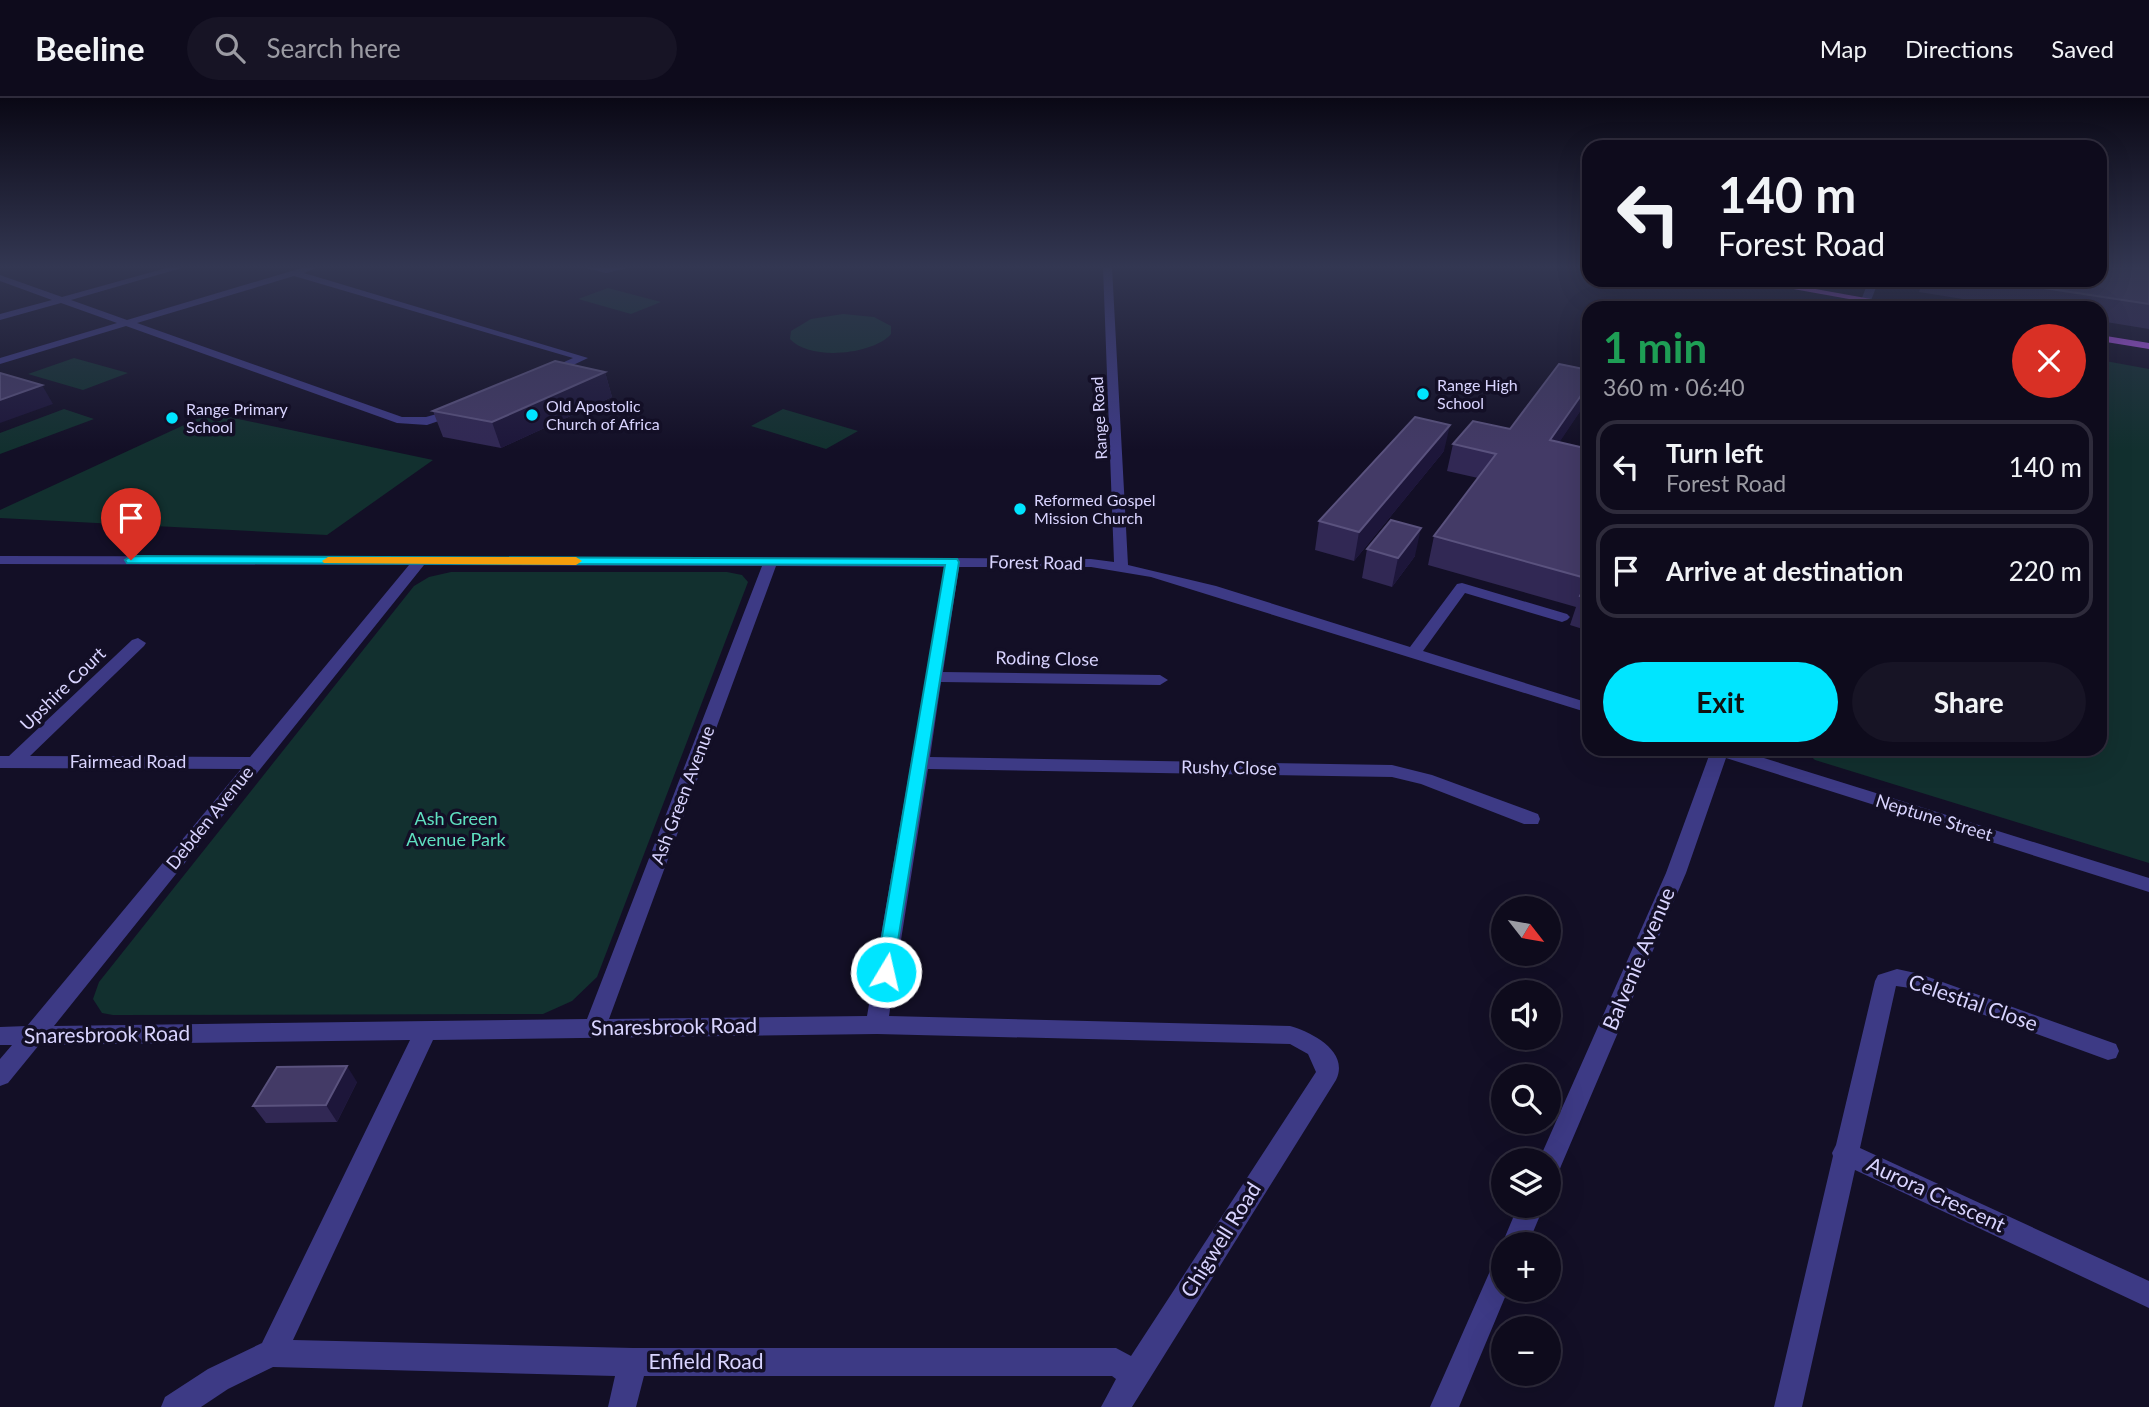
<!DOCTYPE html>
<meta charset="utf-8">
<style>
:root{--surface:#0e0b1c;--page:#171425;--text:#f1f3f6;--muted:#9b9ba3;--line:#2e2b3b;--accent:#00e5ff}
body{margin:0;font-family:Lato,sans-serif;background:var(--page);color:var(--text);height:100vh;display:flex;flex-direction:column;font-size:26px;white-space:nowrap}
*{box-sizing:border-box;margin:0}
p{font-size:23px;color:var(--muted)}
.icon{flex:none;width:38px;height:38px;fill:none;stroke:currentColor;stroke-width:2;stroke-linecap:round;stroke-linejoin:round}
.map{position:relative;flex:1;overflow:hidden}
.panel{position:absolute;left:1582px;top:203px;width:525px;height:455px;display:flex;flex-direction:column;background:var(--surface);border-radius:21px;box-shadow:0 7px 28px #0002,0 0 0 2px var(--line)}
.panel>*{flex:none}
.banner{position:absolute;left:1582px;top:42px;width:525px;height:147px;border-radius:21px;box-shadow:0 7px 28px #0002,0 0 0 2px var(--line);background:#0e0b1c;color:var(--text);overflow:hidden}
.needle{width:46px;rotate:121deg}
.controls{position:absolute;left:1491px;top:798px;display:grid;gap:14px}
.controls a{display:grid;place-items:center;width:70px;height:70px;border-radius:50%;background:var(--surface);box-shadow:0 7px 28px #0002,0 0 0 2px var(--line);font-size:35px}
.pin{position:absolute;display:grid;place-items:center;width:60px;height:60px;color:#fff;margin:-72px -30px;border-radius:50% 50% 50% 0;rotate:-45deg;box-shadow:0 0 7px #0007}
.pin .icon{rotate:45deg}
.me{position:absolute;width:77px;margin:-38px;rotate:9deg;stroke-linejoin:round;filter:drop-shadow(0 0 5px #0008)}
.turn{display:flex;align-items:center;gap:24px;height:147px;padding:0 21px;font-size:32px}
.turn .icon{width:91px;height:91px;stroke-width:2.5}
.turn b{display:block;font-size:49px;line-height:60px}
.round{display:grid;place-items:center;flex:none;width:74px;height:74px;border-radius:37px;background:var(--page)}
.overview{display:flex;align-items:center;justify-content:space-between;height:119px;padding:0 21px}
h1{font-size:42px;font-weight:700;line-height:52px;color:#1e9e55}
.action{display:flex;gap:14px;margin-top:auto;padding:14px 21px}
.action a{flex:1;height:80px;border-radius:42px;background:var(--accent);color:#111;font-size:28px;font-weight:700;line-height:80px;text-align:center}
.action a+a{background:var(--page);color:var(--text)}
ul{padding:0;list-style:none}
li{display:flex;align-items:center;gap:21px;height:94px;margin:0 14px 10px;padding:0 7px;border:4px solid var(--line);border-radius:21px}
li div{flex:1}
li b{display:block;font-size:26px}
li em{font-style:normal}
header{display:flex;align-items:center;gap:42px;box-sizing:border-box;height:98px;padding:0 35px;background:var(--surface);border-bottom:2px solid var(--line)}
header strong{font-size:33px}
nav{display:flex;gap:38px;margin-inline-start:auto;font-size:24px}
.search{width:490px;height:63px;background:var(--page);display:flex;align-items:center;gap:18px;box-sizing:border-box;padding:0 24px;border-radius:38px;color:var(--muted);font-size:26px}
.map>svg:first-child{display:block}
.green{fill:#12302f}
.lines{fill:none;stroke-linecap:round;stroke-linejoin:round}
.minor{fill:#3d3a85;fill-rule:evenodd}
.major{fill:#c25bff;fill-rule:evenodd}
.wall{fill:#312854}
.shaded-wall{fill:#1d163a}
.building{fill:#433a66;stroke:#5a527e;stroke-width:2}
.route{fill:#00e5ff;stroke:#0095a6;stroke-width:2}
.slow{fill:#f59e0b}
.poi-dot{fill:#00e5ff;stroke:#130f26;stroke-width:2.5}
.labels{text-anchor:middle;stroke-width:7;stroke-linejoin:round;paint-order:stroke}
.far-poi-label{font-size:16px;fill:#d9d4ff;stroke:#130f26;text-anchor:start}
.far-street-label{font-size:16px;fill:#d9d4ff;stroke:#130f26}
.street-label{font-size:18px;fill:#d9d4ff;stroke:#130f26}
.park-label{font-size:18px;fill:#5fe0c0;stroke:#130f26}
.near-street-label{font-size:21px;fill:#d9d4ff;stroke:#130f26}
</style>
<header>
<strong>Beeline</strong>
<div class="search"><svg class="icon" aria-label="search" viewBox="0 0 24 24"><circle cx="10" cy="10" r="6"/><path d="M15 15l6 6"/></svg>Search here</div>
<nav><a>Map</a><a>Directions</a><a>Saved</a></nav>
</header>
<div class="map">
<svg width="2149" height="1309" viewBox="0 0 2149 1309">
<rect width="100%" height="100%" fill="#130f26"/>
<path class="green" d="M608,190L661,204L631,216L578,201Z
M843,216L874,219L891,228V236C873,257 809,263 790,241L791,233L811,221Z
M74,260L128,275L83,292L28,276Z
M2100,262L2149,271V765L1815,662L1803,651H2100Z
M64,311L94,321L0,356V335Z
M783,311L858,333L826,351L751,328Z
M210,315L433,362L327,437L0,420V412Z
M451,474H727L742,477L748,484L597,879L572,903L543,916L113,917L102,915L93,901L99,884L414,488L429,479Z"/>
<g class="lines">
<path class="minor" d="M170,169H185L71,202L127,222L305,169H318L304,175L588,260L552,277H544V273L573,260L294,178L137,225L402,319H426L458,310L462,311V315L427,327L397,325L126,228L0,266V260L117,225L61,205L0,222V216L52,202L0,183V177L62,199Z
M582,169H632L606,175Z
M1103,169H1112L1128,467L1216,488L1410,549L1457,486L1462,485L1567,516L1570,519L1567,522L1562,524L1465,495L1423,553L1589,605V615L1151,479L1091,469H959L943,574L1160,577L1168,582L1160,587L941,584L930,659L1392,667L1432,677L1538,716L1540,721L1538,726H1524L1421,686L1392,679L928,671L889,918L1290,928C1311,934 1350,953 1336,982L1132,1309H1101L1116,1281L1112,1278H644L636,1309H608L615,1278L273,1269L228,1291L201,1309H161L165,1299L208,1271L262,1245L410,942L39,947L8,985L0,988V961L12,947H0V929L27,928L241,671L0,670V658H9L132,542L138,540L146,545L144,548L30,658L250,659L409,467L0,466V458L953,460L1091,461L1114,464ZM424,467L762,468L587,921L54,928ZM776,468L945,469L867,918L609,921ZM877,936L1290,946L1308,956L1316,974L1131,1258L1116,1250H633L293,1242L433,942Z
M1869,182H1879L1868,210H1858Z
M1707,651H1735L2149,780V794L1726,660L1686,775L1561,1068L1558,1076L1549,1079V1062H1539L1666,775L1710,655Z
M1897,871L1920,876L2116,946L2119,953L2116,960L2108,962L1910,890L1896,888L1860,1050L2149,1183V1210L1855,1072L1802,1309H1774L1833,1058L1832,1055L1836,1047L1875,883L1878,877Z
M1518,1108H1544L1528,1146H1503V1149L1502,1146Z
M1503,1160V1192H1508L1459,1309H1430L1494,1164Z"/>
<path class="major" d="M1743,182H1765L1921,210H1899Z
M2100,237L2149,245V251L2100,243Z"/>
</g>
<path class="wall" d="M2149,169V231L2100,223V210H2019L1919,194L1923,182H2100Z
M1589,272V300L1559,344L1589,351V533L1570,527L1576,509L1428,467L1434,438L1478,380L1447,373L1453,346L1510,331Z
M605,274L612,299L501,350L443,339L433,313Z
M1444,353L1354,463L1315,452L1319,423Z
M1367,451L1415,458L1392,489L1362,480Z
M357,984L337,1024L266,1025L253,1008Z"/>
<path class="shaded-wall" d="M605,274L612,299L501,350L492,324Z
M1589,286V300L1543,369L1550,342Z
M42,287L53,306L0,325V302Z
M1450,327L1444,353L1354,463L1359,434Z
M1589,417V429L1584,426Z
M1421,430L1415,458L1392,489L1398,460Z
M347,968L357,984L337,1024L326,1007Z"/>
<path class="building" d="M2100,169H2149V206L1992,182H2100Z
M555,263L605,274L492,324L433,313Z
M1559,266L1589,272V286L1550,342L1589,351V417L1584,426L1589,427V501L1580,498L1589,481L1434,438L1496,356L1453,346L1473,323L1510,331Z
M0,275L42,287L0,302Z
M1415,319L1450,327L1359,434L1319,423Z
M1391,422L1421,430L1398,460L1367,451Z
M347,968L326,1007L253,1008L277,969Z"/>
<linearGradient id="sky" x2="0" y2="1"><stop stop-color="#0a0815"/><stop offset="0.48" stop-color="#333752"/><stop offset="1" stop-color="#333752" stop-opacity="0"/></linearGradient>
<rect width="2149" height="352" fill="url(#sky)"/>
<path class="route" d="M131,458L957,461L959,464L892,880L886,882L879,880L876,874L945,467L127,465L125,462Z"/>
<path class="slow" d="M328,459H576L582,463L576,467L324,465L322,463Z"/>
<g class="poi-dot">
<circle cx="1423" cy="296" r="7"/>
<circle cx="532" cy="317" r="7"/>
<circle cx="172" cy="320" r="7"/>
<circle cx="1020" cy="411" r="7"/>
</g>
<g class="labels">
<g class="far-poi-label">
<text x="1437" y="293">Range High<tspan x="1437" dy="18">School</tspan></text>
<text x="546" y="314">Old Apostolic<tspan x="546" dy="18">Church of Africa</tspan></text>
<text x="186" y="317">Range Primary<tspan x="186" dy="18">School</tspan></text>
<text x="1034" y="408">Reformed Gospel<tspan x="1034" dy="18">Mission Church</tspan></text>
</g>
<g class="far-street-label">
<text transform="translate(1099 320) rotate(-93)" y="6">Range Road</text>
</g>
<g class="street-label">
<text transform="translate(1036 465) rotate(1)" y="6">Forest Road</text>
<text transform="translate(1047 561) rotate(1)" y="6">Roding Close</text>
<text transform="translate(63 591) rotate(-44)" y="6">Upshire Court</text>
<text x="128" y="670">Fairmead Road</text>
<text transform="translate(1229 670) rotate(1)" y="6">Rushy Close</text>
<text transform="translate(683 697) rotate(-69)" y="6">Ash Green Avenue</text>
<text transform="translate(210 720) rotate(-51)" y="6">Debden Avenue</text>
<text transform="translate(1934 720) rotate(17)" y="6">Neptune Street</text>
</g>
<g class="park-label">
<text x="456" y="727">Ash Green<tspan x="456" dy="21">Avenue Park</tspan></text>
</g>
<g class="near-street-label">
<text transform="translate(1639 861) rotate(-67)" y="7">Balvenie Avenue</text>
<text transform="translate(1973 905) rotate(19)" y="7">Celestial Close</text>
<text transform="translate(674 929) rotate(-1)" y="7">Snaresbrook Road</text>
<text transform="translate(107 937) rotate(-1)" y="7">Snaresbrook Road</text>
<text transform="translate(1936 1097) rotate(25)" y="7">Aurora Crescent</text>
<text transform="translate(1221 1142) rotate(-58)" y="7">Chigwell Road</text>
<text x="706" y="1271">Enfield Road</text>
</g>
</g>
</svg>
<div class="controls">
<a><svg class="needle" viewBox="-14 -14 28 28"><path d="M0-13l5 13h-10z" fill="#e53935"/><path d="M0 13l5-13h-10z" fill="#9b9ba3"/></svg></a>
<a><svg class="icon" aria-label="sound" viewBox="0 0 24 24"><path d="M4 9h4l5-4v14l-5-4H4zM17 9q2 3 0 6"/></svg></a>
<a><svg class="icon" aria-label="search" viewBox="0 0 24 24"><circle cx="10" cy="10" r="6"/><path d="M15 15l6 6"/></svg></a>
<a><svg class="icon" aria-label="layers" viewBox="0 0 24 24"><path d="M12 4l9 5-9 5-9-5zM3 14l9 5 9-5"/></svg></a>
<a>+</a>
<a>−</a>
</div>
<div class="pin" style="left:131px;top:462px;background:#d93025"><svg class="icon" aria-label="arrive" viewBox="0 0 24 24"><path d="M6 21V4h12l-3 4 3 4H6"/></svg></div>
<svg class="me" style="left:886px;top:874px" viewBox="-20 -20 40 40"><circle r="17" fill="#00e5ff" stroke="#fff" stroke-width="3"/><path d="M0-11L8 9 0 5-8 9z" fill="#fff"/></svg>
<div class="banner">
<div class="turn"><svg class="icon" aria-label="left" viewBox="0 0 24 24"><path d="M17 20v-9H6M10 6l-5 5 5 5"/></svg><div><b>140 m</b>Forest Road</div></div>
</div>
<section class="panel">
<div class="overview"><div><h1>1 min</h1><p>360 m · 06:40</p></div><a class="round" style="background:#d93025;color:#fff"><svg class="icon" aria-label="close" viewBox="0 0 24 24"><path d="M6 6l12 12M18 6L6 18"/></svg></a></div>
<ul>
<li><svg class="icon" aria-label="left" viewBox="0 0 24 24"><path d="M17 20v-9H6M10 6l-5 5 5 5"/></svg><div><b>Turn left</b><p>Forest Road</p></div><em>140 m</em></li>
<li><svg class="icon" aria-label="arrive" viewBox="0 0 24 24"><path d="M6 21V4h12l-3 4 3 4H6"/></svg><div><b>Arrive at destination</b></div><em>220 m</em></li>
</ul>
<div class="action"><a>Exit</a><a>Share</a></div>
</section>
</div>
